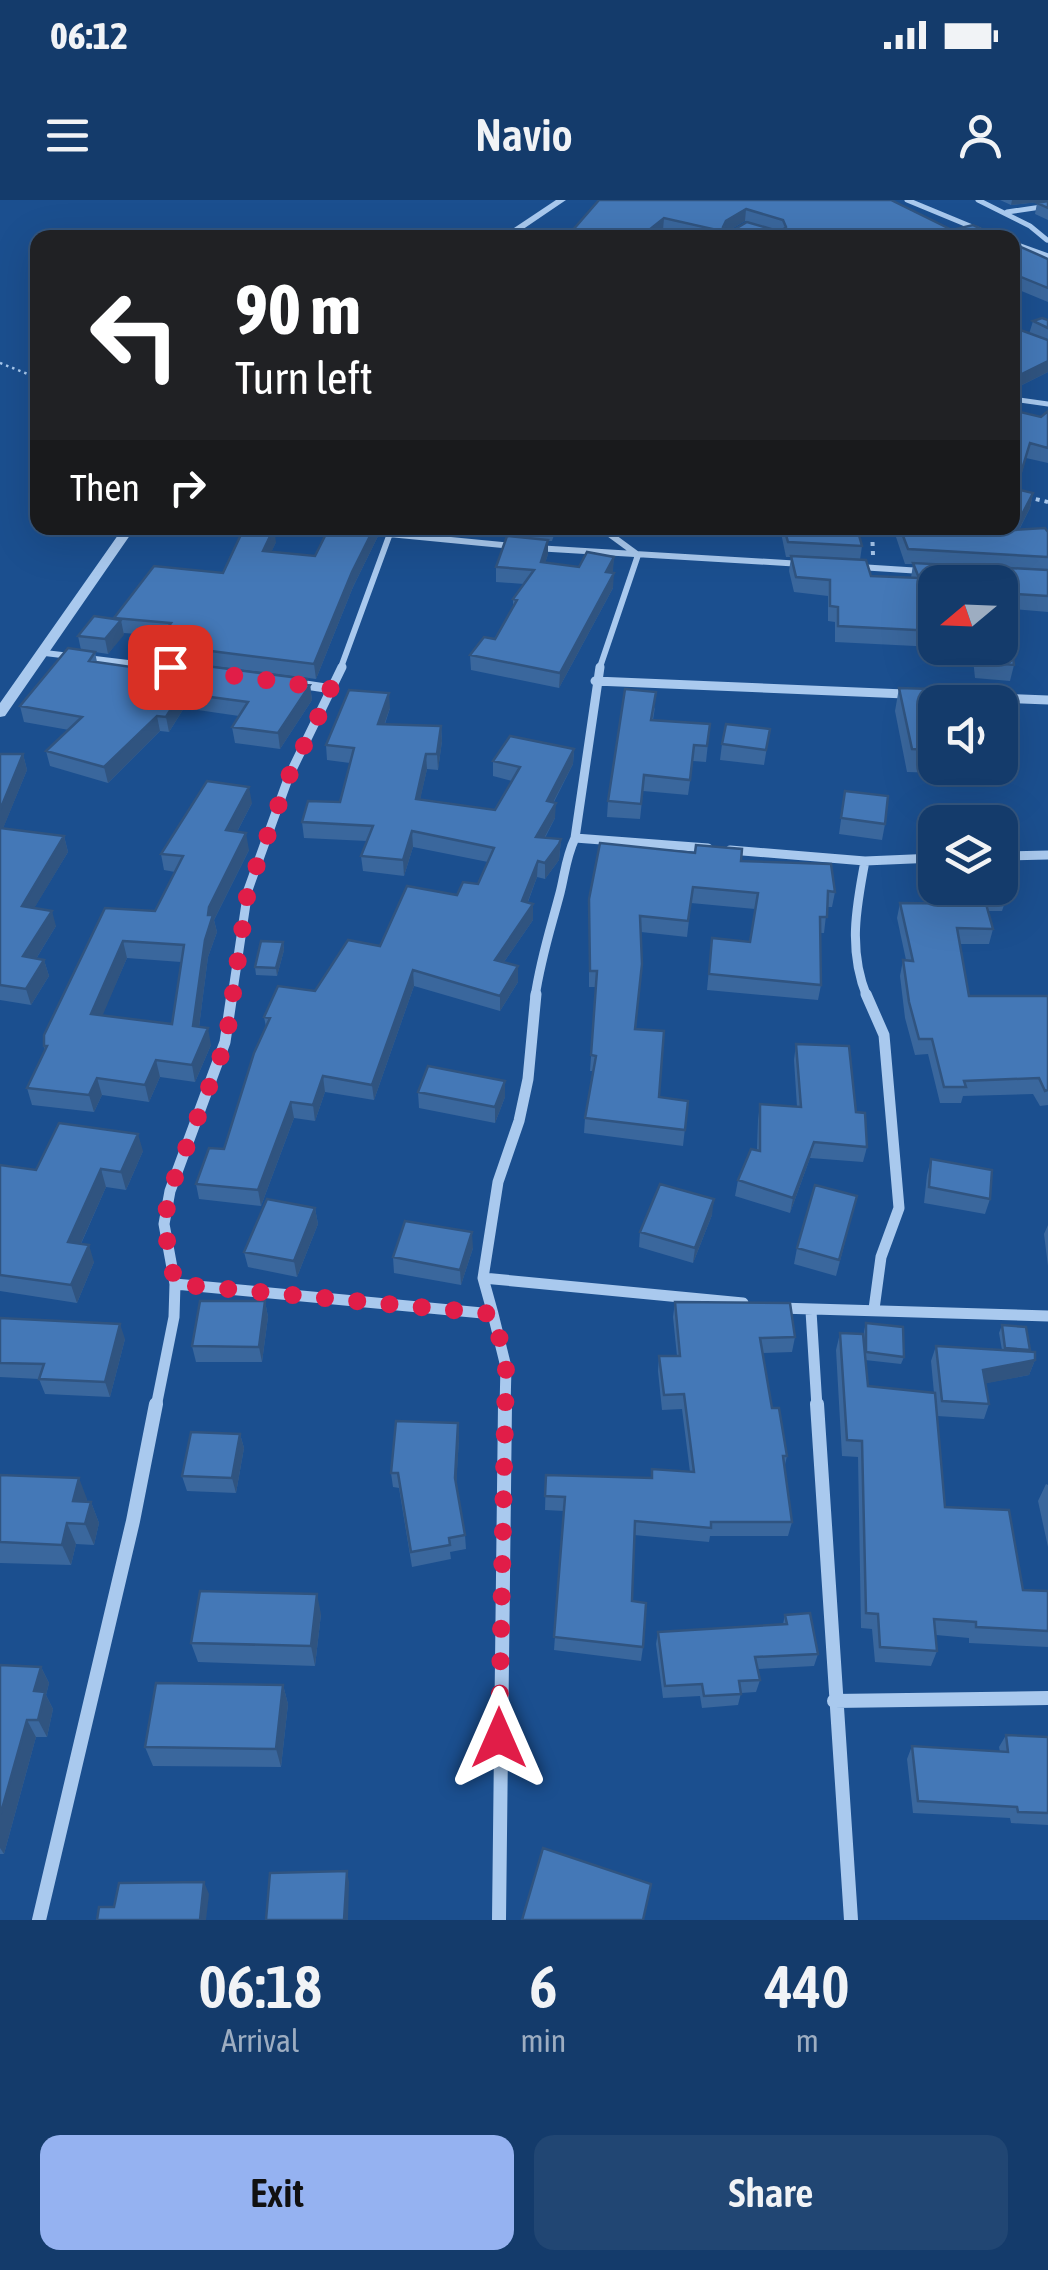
<!DOCTYPE html>
<style>
:root{--surface:#143b6b;--page:#214673;--text:#f1f3f6;--muted:#9dadc1;--line:#33557e;--accent:#95b2f1}
body{margin:0;font-family:"Asap Condensed",sans-serif;background:var(--page);color:var(--text);height:100vh;display:flex;flex-direction:column;font-size:38px;white-space:nowrap}
*{box-sizing:border-box;margin:0}
p{font-size:32px;color:var(--muted)}
.icon{flex:none;width:55px;height:55px;fill:none;stroke:currentColor;stroke-width:2;stroke-linecap:round;stroke-linejoin:round}
.map{position:relative;height:1720px;overflow:hidden}
.panel{display:flex;flex-direction:column;background:var(--surface);flex:1}
.panel>*{flex:none}
.top-card{position:absolute;left:30px;top:30px;width:990px;height:305px;border-radius:20px;box-shadow:0 10px 40px #0002,0 0 0 2px var(--line);background:#202124;color:#fff;overflow:hidden}
.needle{width:65px;rotate:251deg}
.tools{position:absolute;left:918px;top:365px;display:grid;gap:20px}
.tools a{display:grid;place-items:center;width:100px;height:100px;border-radius:20px;background:var(--surface);box-shadow:0 10px 40px #0002,0 0 0 2px var(--line);font-size:50px}
.pin{position:absolute;display:grid;place-items:center;width:85px;height:85px;color:#fff;margin:-42px;border-radius:20px;box-shadow:0 5px 15px #0006}
.me{position:absolute;width:110px;margin:-55px;rotate:0deg;stroke-linejoin:round;filter:drop-shadow(0 0 8px #0008)}
.turn{display:flex;align-items:center;gap:35px;height:210px;padding:0 40px;font-size:45px}
.turn .icon{width:130px;height:130px;stroke-width:2.5}
.turn b{display:block;font-size:70px;line-height:85px}
.then{display:flex;align-items:center;height:95px;padding:0 40px;background:#0003;gap:20px;font-size:38px}
.eta{display:flex;justify-content:space-evenly;align-items:center;height:170px;text-align:center}
.eta b{font-size:60px;font-weight:600;line-height:70px}
.cta{display:flex;gap:20px;margin-top:auto;padding:20px 40px}
.cta a{flex:1;height:115px;border-radius:20px;background:var(--accent);color:#111;font-size:40px;font-weight:600;line-height:115px;text-align:center}
.cta a+a{background:var(--page);color:var(--text)}
.status{display:flex;justify-content:space-between;align-items:center;height:70px;padding:0 50px;background:var(--surface);direction:ltr}
.status svg{height:28px;fill:currentColor}
header{display:flex;justify-content:space-between;align-items:center;height:130px;padding:0 40px;background:var(--surface);font-size:45px;font-weight:600}
.map>svg:first-child{display:block}
.lines{fill:none;stroke-linecap:round;stroke-linejoin:round}
.path-far1{stroke:#a9c9ee;stroke-width:2.5;stroke-dasharray:2.5 4;stroke-linecap:butt}
.path{stroke:#a9c9ee;stroke-width:4;stroke-dasharray:4 5;stroke-linecap:butt}
.minor-far4{stroke:#a9c9ee;stroke-width:5}
.minor-far3{stroke:#a9c9ee;stroke-width:6}
.minor-far2{stroke:#a9c9ee;stroke-width:9}
.minor-far1{stroke:#a9c9ee;stroke-width:11}
.minor{stroke:#a9c9ee;stroke-width:14}
.tertiary{fill:#a9c9ee;fill-rule:evenodd}
.wall{fill:#3a679d;fill-rule:evenodd}
.shaded-wall{fill:#305480}
.building{fill:#4478b7;stroke:#305480;stroke-width:2.5;fill-rule:evenodd}
.route{stroke:#e11d48;stroke-width:18;stroke-dasharray:0 32.4}
</style>
<div class="status"><b>06:12</b><svg viewBox="0 0 49 12"><path d="M0 12V9h3v3zM5 12V6h3v6zM10 12V3h3v9zM15 12V0h3v12zM26 1h20v11H26zM47 4h2v5h-2z"/></svg></div>
<header><svg class="icon" aria-label="menu" viewBox="0 0 24 24"><path d="M4 6h16M4 12h16M4 18h16"/></svg>Navio<svg class="icon" aria-label="person" viewBox="0 0 24 24"><circle cx="12" cy="8" r="4"/><path d="M4 21q1-7 8-7t8 7"/></svg></header>
<div class="map">
<svg width="1048" height="1720" viewBox="0 0 1048 1720">
<rect width="100%" height="100%" fill="#1b4f8f"/>
<g class="lines">
<path class="path-far1" d="M0,163L38,178"/>
<path class="path" d="M1027,297L1048,302
M873,355L872,329L880,328"/>
<path class="minor-far4" d="M907,0L999,38
M978,0L1030,26L1047,40
M1007,12L1048,6
M1012,43L1048,56
M1012,199L1048,204"/>
<path class="minor-far3" d="M389,334L513,346
M535,348L802,364
M859,367L922,371
M45,453L153,466
M340,470L392,328
M599,470L638,355L608,333L609,328"/>
<path class="minor-far2" d="M595,481L1048,500
M299,484L332,489
M575,638L708,648
M730,650L865,661
M1000,656L1048,655
M232,797L248,690L289,576L342,467
M535,797C541,757 550,731 560,693C565,673 566,657 575,638L600,467
M867,797C848,751 856,708 865,661L935,658"/>
<path class="minor-far1" d="M866,794L884,835L899,1008L881,1057L874,1109
M483,1078L498,982L519,921L528,879L536,794
M175,1084L493,1114L483,1078L743,1103
M779,1108L1048,1116
M811,1111L817,1207
M493,1114L506,1167L505,1207
M156,1207L174,1117L175,1084L164,1024L170,991L225,842L232,794"/>
<path class="minor" d="M817,1204L851,1720
M834,1501L1048,1498
M39,1720L133,1321L156,1204
M499,1720L505,1204"/>
<path class="tertiary" d="M556,0H566L510,38H499Z
M123,328H135L5,516L0,517V503Z"/>
</g>
<path class="wall" d="M599,0L895,2L952,30L1001,38H696L663,30L571,32ZM745,21L774,30L730,32L728,31Z
M1000,0H1048V20L1035,14L1037,3L1047,1L1011,5Z
M1012,43L1048,59V102L1014,88Z
M1048,120V172L1012,190L1033,121Z
M1012,210L1041,217L1048,211V263L1026,258L1017,290L1033,293L1030,308L1019,330L1048,332V412L1013,409L1010,419H1008L1014,465L1010,481L975,478L972,449L942,448H1000L935,382V447L835,442V422L828,421V396L794,392L789,371L791,357H786L780,328H857L862,346L860,360L871,376L911,378L913,364H905L893,328H1012Z
M189,328H222L220,330Z
M329,328H382L353,387L316,479L158,459L156,444L161,436L124,433L108,454L95,452L97,462L138,468L310,485L312,500L280,549L235,543L232,527L239,516L184,508L169,532L160,531L108,583L50,566L46,551L69,530L24,522L20,506L81,450L78,436L114,419L223,373L276,342L271,352L315,356Z
M489,328H561L558,336L554,335L552,341H548V354L545,363L579,367L614,357L612,373L613,388L559,488L471,470L470,455L495,439L513,406V399L524,384L496,382V367L507,337L489,336Z
M899,488L935,502V568H943L942,573L907,572L895,511Z
M655,507L653,520L710,524L706,562L693,561L688,595L643,591L640,619L607,617L608,601Z
M390,508L385,524L441,526L442,541L438,570L427,569L420,599L495,610L512,581L493,576V561L574,549L573,564L554,602L555,618L545,638L561,639L559,660L545,679L537,677L528,702L533,720L504,762L518,782L500,811L414,786L374,900L325,892L315,921L294,918L261,1006L199,999L196,984L224,949L266,827L264,817L315,791L457,695L478,684L488,662L413,647L404,676L363,671L361,656L367,641L304,638L302,622L340,602L350,563L327,560L326,545Z
M770,529L764,565L720,560L722,544Z
M0,554H23L27,570L3,628L64,636L68,652L34,708L56,726L36,759L44,760L49,776L31,805L0,800Z
M845,591L885,624L882,640L839,634Z
M252,603L237,632L249,650L214,720L217,732L208,757L199,827L211,845L195,882L160,877L149,902L102,895L94,912L32,905L27,888L45,851L44,846L105,708L155,711L175,672L164,670L161,654ZM127,758L181,762L172,824L102,815Z
M741,661L835,692L832,707H827L824,733H820L821,785L818,800L707,790L712,738L750,742L755,709L691,703L687,737L641,732L636,829L659,897L688,901L683,946L584,933L585,918L594,871H590L596,787H589V699Z
M953,688H1000L1007,696L1002,711H988L993,729L989,744H960L969,796H1048V905L1040,906L1033,894L963,896L961,903H940L928,854L915,855L905,818L900,776L903,760H906L897,718L900,703H958Z
M283,742L284,750L277,776L256,775L255,767Z
M796,844L856,912L867,947L863,962L810,958L790,1013L735,996L738,980L757,950L758,920L760,904L797,907L794,860Z
M505,881V897L495,923L419,908L418,892Z
M143,951L126,990L106,987L81,1044L94,1062L77,1103L0,1091V965L36,970Z
M931,959L990,999L985,1014L924,1003L927,975Z
M857,996L836,1076L794,1064L797,1048Z
M315,1008L318,1024L297,1077L248,1067L244,1052Z
M712,1015L693,1063L639,1047L640,1032Z
M1048,1025V1066L1044,1034Z
M473,1048L461,1085L394,1073L393,1057Z
M265,1101L268,1117L262,1162H196L192,1146Z
M675,1102L795,1137L792,1152L763,1153L772,1208L787,1256L784,1269L792,1322L788,1336H710L709,1342L634,1335L632,1401L643,1447L641,1461L554,1450L564,1311L545,1310L546,1275L651,1278L690,1272L682,1209L662,1210L658,1171L659,1156H677L673,1117Z
M0,1118L125,1139L110,1197L45,1194L39,1179L0,1177Z
M866,1123L904,1157L901,1164L865,1160L868,1186L934,1193L931,1161L936,1146L1002,1150L999,1133L1002,1125L1030,1150L1029,1152L1035,1160L1029,1175L986,1183L989,1204L984,1219L937,1216L945,1307L1023,1390L1048,1391V1447L969,1443V1438L936,1435L937,1451L931,1466L875,1462L872,1429L861,1428L858,1257L842,1256L836,1150L840,1133L864,1142V1131Z
M458,1223L459,1238L456,1285L465,1335L466,1349L450,1352L451,1359L412,1367L399,1288L393,1287L391,1273Z
M240,1234L244,1248L236,1293L187,1291L182,1276Z
M0,1275L87,1299L86,1302H91L99,1323L94,1345L76,1344L71,1365L0,1363Z
M1046,1284L1048,1285V1347L1038,1301Z
M321,1414L315,1466L198,1462L191,1443Z
M785,1415L818,1454L814,1466L757,1469L760,1480L756,1492L741,1493L738,1505L702,1508L700,1496L663,1498L656,1444L658,1432L783,1424Z
M0,1465L41,1467L49,1483L46,1495L53,1509L47,1537H36L4,1654H0Z
M283,1485L288,1504L281,1567L153,1566L145,1547Z
M1006,1535L1048,1537V1625L1011,1623L1010,1618L913,1613L907,1559L912,1546L1000,1552L999,1547Z"/>
<path class="shaded-wall" d="M1012,0H1048V1L1011,5Z
M746,9L745,21L725,33L723,31L726,21Z
M664,18L663,30L654,38H639Z
M1048,161V172L1012,190V179Z
M1033,293L1030,308L1011,345L1014,330Z
M274,328L276,342L265,366L263,351Z
M374,328H382L353,387L316,479L314,464L352,372Z
M548,340V354L541,377V362Z
M614,357L613,371L605,387L606,372Z
M614,373L613,388L559,488L560,473Z
M121,420L124,435L108,454L105,439Z
M307,479L308,488L310,485L312,500L280,549L278,533Z
M181,493L184,508L169,532L166,517Z
M389,493L390,508L379,539L378,524Z
M157,516L160,531L108,583L104,567Z
M441,526L442,541L438,570L437,554Z
M574,549L573,564L546,616L547,601Z
M23,554L27,570L0,636V610Z
M426,554L427,569L417,614L416,599Z
M249,587L252,603L229,647L226,630Z
M556,603L555,618L536,653V637Z
M412,631L413,647L404,676L403,660Z
M246,633L249,650L214,720L217,732L208,757L197,843L193,826L209,707Z
M64,636L68,652L26,722L22,706Z
M561,639L559,660L545,679V663Z
M538,661L537,677L522,717V701Z
M533,704V720L495,775V760Z
M52,711L56,726L28,772L23,756Z
M123,741L127,758L96,831L91,814Z
M283,742L284,750L277,776L276,768Z
M44,760L49,776L31,805L26,789Z
M518,766V782L500,811V796Z
M413,770L414,786L374,900L372,885Z
M208,828L211,845L195,882L192,865Z
M156,860L160,877L149,902L145,885Z
M323,876L325,892L315,921L313,905Z
M97,878L102,895L94,912L89,895Z
M505,881V897L495,923V907Z
M291,902L294,918L261,1006L258,990Z
M138,934L143,951L126,990L121,972Z
M814,942L810,958L790,1013L793,998Z
M101,969L106,987L74,1059L68,1042Z
M714,999L712,1015L693,1063L695,1048Z
M315,1008L318,1024L297,1077L294,1061Z
M472,1032L473,1048L461,1085L460,1070Z
M89,1045L94,1062L77,1103L71,1085Z
M265,1101L268,1117L262,1162L259,1147Z
M120,1124L125,1139L110,1197L105,1182Z
M1035,1160L1029,1175L978,1185L983,1170Z
M458,1223L459,1238L456,1292L455,1278Z
M240,1234L244,1248L236,1293L232,1278Z
M79,1278L87,1299L81,1322L73,1301Z
M91,1302L99,1323L94,1345L85,1324Z
M67,1323L76,1344L71,1365L62,1345Z
M317,1394L321,1414L315,1466L311,1446Z
M41,1467L49,1483L46,1495L53,1509L47,1537L38,1520L34,1491Z
M283,1485L288,1504L281,1567L276,1549Z
M27,1520L36,1537L4,1654L0,1648V1616Z
M347,1671L349,1682L348,1720H344Z
M204,1682L209,1694L206,1720H200Z"/>
<path class="building" d="M599,0H891L952,30L973,25L1001,38H829L823,35L817,38H729L735,34L664,18L639,38H554L562,30L571,32ZM746,9L783,20L786,27L781,32L747,22L730,32L723,27L726,21Z
M1048,1V8L1037,3Z
M1012,43L1048,59V88L1016,75L1012,76Z
M1042,118L1048,120V128L1033,121Z
M1012,127L1048,140V161L1012,179Z
M1012,210L1041,217L1048,211V248L1030,243L1016,289L1033,293L1014,330L1045,328L1048,332V357L908,349L900,328H1012Z
M244,328H274L263,351L315,356L329,328H374L352,372L314,464L156,444L171,423L114,418L154,366L223,373Z
M784,328H857L862,346L788,342Z
M507,336L548,340L541,362L579,367L587,352L614,357L606,372L614,373L560,473L470,455L484,437L495,439L517,400L513,399L534,370L496,367Z
M791,356L866,360L871,376L919,378L913,363L1048,370V396L1015,394L1014,404L1006,403L1014,465L978,462L977,448H1000V382H935V431L838,426V407L830,406V380L796,377Z
M94,416L121,420L105,439L78,436Z
M68,448L95,452L89,461L138,468L145,458L307,479L304,484L310,485L278,533L232,527L248,502L181,493L166,517L157,516L104,567L46,551L82,517L20,506Z
M899,488L933,489L936,502L935,550L912,549Z
M625,489L656,492L651,520L710,524L707,546L694,545L690,580L644,575L641,604L608,601Z
M349,490L389,493L378,524L441,526L437,554H426L416,599L495,610L520,567L493,561L510,536L574,549L547,601L556,603L536,637L561,639L559,644L545,663L538,661L522,701L533,704L495,760L518,766L500,796L413,770L372,885L323,876L313,905L291,902L258,990L196,984L209,948L224,949L254,853L270,818L264,817L278,786L315,791L348,740L380,746L407,686L457,695L463,682L478,684L494,648L412,631L403,660L361,656L373,626L302,622L308,601L340,602L354,548L326,545Z
M726,524L770,529L766,550L722,544Z
M0,554H23L0,610Z
M207,581L249,587L226,630L246,633L209,707L208,715H213L205,740L193,826L208,828L192,865L156,860L145,885L97,878L89,895L27,888L47,846H44V835L105,708L155,711L183,656L161,654ZM123,741L184,745L172,824L91,814Z
M845,591L888,596L885,624L841,618Z
M0,628L64,636L22,706L52,711L23,756L44,760L26,789L0,785Z
M600,643L695,653L696,645L742,649L741,661L831,664L835,692L828,691L827,717H820L821,785L709,774L712,738L750,742L758,693L693,687L688,721L640,716L642,764L635,829L664,831L659,897L688,901L685,930L585,918L596,856L591,855L597,771H590L589,699Z
M1000,673L1007,696L964,695L962,688H1000Z
M900,703L986,704L993,729L957,728L969,796H1048V890L1045,891L1039,878L964,881L966,887H944L932,839H919L909,802L903,760L913,761Z
M261,741L283,742L276,768L255,767Z
M796,844L849,846L856,912L865,913L867,947L814,942L793,998L738,980L751,949L760,951V904L801,907Z
M428,866L505,881L495,907L418,892Z
M59,923L138,934L121,972L101,969L68,1042L89,1045L71,1085L0,1075V965L36,970Z
M931,959L992,970L990,999L929,987Z
M660,984L714,999L695,1048L640,1032Z
M815,985L857,996L839,1060L797,1048Z
M267,999L315,1008L294,1061L244,1052Z
M405,1021L472,1032L460,1070L393,1057Z
M200,1101H265L259,1147L192,1146Z
M675,1102L790,1103L795,1137L760,1138L772,1208H779L787,1256H783L792,1322H711V1328L635,1321L632,1401L646,1403L643,1447L554,1437L565,1297L545,1296L546,1275L652,1278V1269L694,1272L684,1194L664,1195L659,1156H680Z
M0,1118L120,1124L105,1182L39,1179L44,1164L0,1163Z
M866,1123L903,1127L904,1157L866,1152Z
M1002,1125L1026,1127L1030,1150L1005,1148Z
M840,1133L863,1134L868,1186L935,1193L945,1307L1009,1310L1023,1390L1048,1391V1431L976,1427V1422L934,1419L937,1451L880,1447L878,1414L866,1413L862,1241L847,1240Z
M936,1146L1035,1152V1160L983,1170L989,1204L942,1201Z
M396,1221L458,1223L455,1278L465,1335L449,1338L450,1345L411,1352L398,1273H391Z
M191,1232L240,1234L232,1278L182,1276Z
M0,1275L79,1278L73,1301L91,1302L85,1324L67,1323L62,1345L0,1342Z
M200,1391L317,1394L311,1446L191,1443Z
M810,1413L818,1454L755,1457L760,1480L739,1481L741,1494L704,1496L702,1484L665,1486L658,1432L787,1424L785,1415Z
M0,1465L41,1467L34,1491L45,1492L38,1520H27L0,1616Z
M156,1483L283,1485L276,1549L145,1547Z
M1006,1535L1048,1537V1613L1018,1612L1017,1607L918,1601L912,1546L1008,1552Z
M543,1648L651,1684L643,1720H522Z
M347,1671L344,1720H266L270,1673Z
M204,1682L200,1720H97L99,1707H114L119,1683Z"/>
<g class="lines">
<path class="route" d="M170,467L332,489L289,576L248,690L226,842L170,991L164,1024L175,1084L494,1114L506,1167L499,1538"/>
</g>
</svg>
<div class="tools">
<a><svg class="needle" viewBox="-14 -14 28 28"><path d="M0-13l5 13h-10z" fill="#e53935"/><path d="M0 13l5-13h-10z" fill="#9dadc1"/></svg></a>
<a><svg class="icon" aria-label="sound" viewBox="0 0 24 24"><path d="M4 9h4l5-4v14l-5-4H4zM17 9q2 3 0 6"/></svg></a>
<a><svg class="icon" aria-label="layers" viewBox="0 0 24 24"><path d="M12 4l9 5-9 5-9-5zM3 14l9 5 9-5"/></svg></a>
</div>
<div class="pin" style="left:170px;top:467px;background:#d93025"><svg class="icon" aria-label="arrive" viewBox="0 0 24 24"><path d="M6 21V4h12l-3 4 3 4H6"/></svg></div>
<svg class="me" style="left:499px;top:1538px" viewBox="-20 -20 40 40"><path d="M0-17L14 15 0 8-14 15z" fill="#e11d48" stroke="#fff" stroke-width="4"/></svg>
<div class="top-card">
<div class="turn"><svg class="icon" aria-label="left" viewBox="0 0 24 24"><path d="M17 20v-9H6M10 6l-5 5 5 5"/></svg><div><b>90 m</b>Turn left</div></div>
<div class="then">Then<svg class="icon" aria-label="right" viewBox="0 0 24 24"><path d="M7 20v-9h11M14 6l5 5-5 5"/></svg></div>
</div>
</div>
<section class="panel">
<div class="eta">
<div><b>06:18</b><p>Arrival</p></div>
<div><b>6</b><p>min</p></div>
<div><b>440</b><p>m</p></div>
</div>
<div class="cta"><a>Exit</a><a>Share</a></div>
</section>
